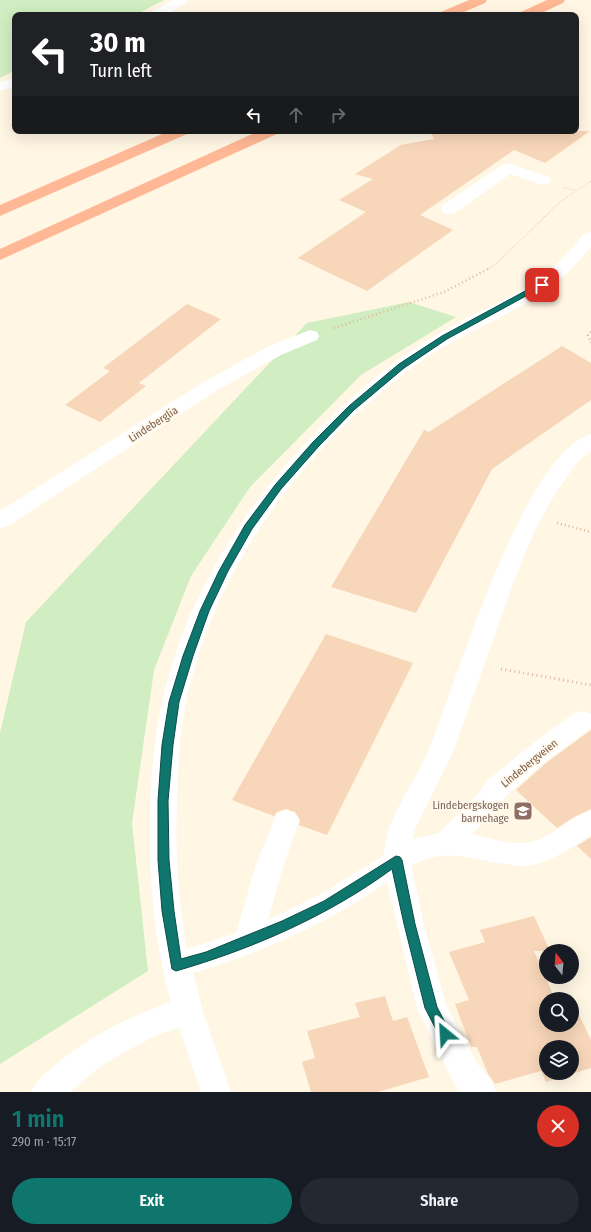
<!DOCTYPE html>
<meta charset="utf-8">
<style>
:root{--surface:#171b24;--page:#242831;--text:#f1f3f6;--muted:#9ea1a6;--accent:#0f766e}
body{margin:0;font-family:"Fira Sans Condensed",sans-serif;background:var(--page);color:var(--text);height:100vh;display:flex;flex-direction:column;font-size:15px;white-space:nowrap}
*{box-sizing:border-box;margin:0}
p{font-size:13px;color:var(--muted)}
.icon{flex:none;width:22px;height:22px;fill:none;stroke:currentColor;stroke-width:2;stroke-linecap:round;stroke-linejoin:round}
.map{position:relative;height:1092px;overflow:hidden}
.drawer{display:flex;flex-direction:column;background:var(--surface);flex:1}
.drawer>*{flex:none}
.guide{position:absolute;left:12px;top:12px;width:567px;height:122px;border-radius:8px;box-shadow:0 4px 16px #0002;background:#202124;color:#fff;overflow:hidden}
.needle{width:26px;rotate:344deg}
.tools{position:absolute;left:539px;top:944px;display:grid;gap:8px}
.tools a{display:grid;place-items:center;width:40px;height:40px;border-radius:50%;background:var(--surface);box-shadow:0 4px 16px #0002;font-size:20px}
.pin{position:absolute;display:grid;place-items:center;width:34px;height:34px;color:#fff;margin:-17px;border-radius:8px;box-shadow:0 2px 6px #0006}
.me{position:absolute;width:44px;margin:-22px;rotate:333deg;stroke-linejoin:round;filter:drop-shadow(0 0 3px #0008)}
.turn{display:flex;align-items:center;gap:14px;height:84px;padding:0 12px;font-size:18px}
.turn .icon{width:52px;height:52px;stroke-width:2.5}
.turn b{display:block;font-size:28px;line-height:34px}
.lanes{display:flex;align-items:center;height:38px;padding:0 12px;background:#0003;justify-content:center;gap:20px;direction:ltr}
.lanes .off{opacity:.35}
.round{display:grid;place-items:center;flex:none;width:42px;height:42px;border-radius:21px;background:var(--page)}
.overview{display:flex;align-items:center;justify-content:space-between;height:68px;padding:0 12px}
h1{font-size:24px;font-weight:600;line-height:30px;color:var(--accent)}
.primary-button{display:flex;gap:8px;margin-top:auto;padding:8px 12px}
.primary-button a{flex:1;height:46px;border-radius:24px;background:var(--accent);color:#fff;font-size:16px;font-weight:600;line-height:46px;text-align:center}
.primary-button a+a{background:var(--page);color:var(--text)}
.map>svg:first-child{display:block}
.green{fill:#d0eec1}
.building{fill:#f7d6b9;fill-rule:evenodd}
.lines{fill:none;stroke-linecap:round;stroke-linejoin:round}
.path-far2{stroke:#ddb99b;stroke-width:1.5;stroke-dasharray:0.5 2;stroke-linecap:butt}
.path-far1{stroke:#ddb99b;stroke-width:2.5;stroke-dasharray:1 3;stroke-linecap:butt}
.path{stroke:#ddb99b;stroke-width:3;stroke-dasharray:1 3.5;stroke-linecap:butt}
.minor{fill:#fff;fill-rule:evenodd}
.highway{fill:#ffb895;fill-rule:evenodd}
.route{fill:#0f766e;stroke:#0a4d48}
.labels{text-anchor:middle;stroke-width:3.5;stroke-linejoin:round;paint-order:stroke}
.street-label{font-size:11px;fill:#7b5d46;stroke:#fff9ed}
.education-label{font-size:11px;fill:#785e54;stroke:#fff9ed;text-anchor:end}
</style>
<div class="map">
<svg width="591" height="1092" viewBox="0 0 591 1092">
<rect width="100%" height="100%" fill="#fff6e4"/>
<path class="green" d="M0,0H164L135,15H15V70L0,78Z
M409,302L456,317L361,375L250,487L191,576L154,670L132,823L148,971L0,1064V733L26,622L307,323Z"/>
<path class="building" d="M430,131H590L545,163L514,150L420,215L453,230L367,291L298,258L366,212L339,200L373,179L355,174L401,145L434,139Z
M187,304L221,319L139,383L146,386L100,422L65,405L110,371L103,368Z
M562,346L591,363V400L492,469L416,613L331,587L424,430L429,432Z
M326,634L413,663L327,835L299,825L300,820L295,812L286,809L277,812L274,816L232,800Z
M591,730V809L574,817L557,828L516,790L546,763Z
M591,837V859L577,846Z
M534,916L550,951H534L555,999H546V1025H572V1015L578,1013L591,1040V1068L546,1082L541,1071L495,1084L488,1074L477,1047H471L455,1004L469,1000L449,952L485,942L480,930ZM546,1047H572V1073H546Z
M385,996L393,1021L407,1017L429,1077L378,1092H311L302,1062L315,1058L307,1031L360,1017L355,1003Z"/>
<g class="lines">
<path class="path-far2" d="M564,188L575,190
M488,269L495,265L560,202L591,181"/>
<path class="path-far1" d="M334,328L444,292L490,268
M591,332L588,335L591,343
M557,523L591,532"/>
<path class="path" d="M501,669L591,685"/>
<path class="minor" d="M172,0H188L186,3L166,15H149L151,12Z
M15,78V87L0,91V82Z
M508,163L549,177L551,180L549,183L543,185L510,174L455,213L449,214L443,213L441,209L443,205L502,165Z
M591,232V247C579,260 568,274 554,285C510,317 457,334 413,367C304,448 214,567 186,703C179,736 178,770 177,804C175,852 178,901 187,949L236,933L256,864L277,813L286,810L295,813L299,821L284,864L268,920L323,893L384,855C385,846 386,836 389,828C400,801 417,776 429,749C456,684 523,453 591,434V451L577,462L552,499L535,530L514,581L454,750L415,829L413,839L439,833L475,797L488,780L527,748L573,714L582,711L591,714V728L545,762L506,796L493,813L472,834C488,838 507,844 524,843C549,841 568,818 591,810V835C572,848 548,864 524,866C518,866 512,865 506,864C469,860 447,846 411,866L424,924L446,1005L477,1063L492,1081L496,1092H461L455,1085L417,1008L387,882C329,923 261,953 193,973L204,1015L231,1092H201L179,1028L159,1034L123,1053L100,1067L70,1092H31C37,1078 44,1075 55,1065C90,1036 128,1017 171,1002C155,945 149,886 150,827C150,786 153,743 162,703C192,566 283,449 392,364C415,347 440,332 465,319C491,306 518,294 541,277C558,265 571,249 585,233Z
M310,330L317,332L319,336L317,340L281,355L216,391L8,526L0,528V511L202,383L267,347Z"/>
<path class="highway" d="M469,0H487L485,3L457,15H439L441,12Z
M547,0H565L563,3L537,15H519L521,12Z
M169,131H190L187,134L0,216V205Z
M259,131H280L277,134L0,260V249Z"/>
</g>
<path class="route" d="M540,283H542L546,285L447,339L404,368L354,410L319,446L281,489L252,529L228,571L209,611L193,656L179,702L173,745L168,801L169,860L174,911L181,959L206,952L282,921L324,901L396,856L400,857L402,860L415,924L437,1007L451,1034L450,1039L445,1040L441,1039L425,1008L404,924L392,869C328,916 252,949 176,971L172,969L162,911L158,860V801L162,745L169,702L183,656L200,611L219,571L245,525L275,485L313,442L349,406L399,364L442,336Z"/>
<defs>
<g id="school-square" transform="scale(1)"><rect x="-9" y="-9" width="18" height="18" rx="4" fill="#8d6e63" stroke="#fff9ed"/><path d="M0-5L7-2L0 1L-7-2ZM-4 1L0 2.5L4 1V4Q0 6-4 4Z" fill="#fff"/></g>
</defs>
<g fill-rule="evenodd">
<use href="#school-square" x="523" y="811"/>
</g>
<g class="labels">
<g class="street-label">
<text transform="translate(153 424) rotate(-33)" y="4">Lindeberglia</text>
<text transform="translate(529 763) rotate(-39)" y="4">Lindebergveien</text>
</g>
<g class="education-label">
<text x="509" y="809">Lindebergskogen<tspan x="509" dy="13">barnehage</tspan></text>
</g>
</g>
</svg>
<div class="tools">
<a><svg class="needle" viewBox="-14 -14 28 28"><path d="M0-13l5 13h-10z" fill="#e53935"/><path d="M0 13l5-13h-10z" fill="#9ea1a6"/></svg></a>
<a><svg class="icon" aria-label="search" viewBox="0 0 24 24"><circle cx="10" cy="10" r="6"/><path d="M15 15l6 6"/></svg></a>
<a><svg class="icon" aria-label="layers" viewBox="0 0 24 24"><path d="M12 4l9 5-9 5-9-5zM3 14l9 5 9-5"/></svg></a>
</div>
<div class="pin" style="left:542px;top:285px;background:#d93025"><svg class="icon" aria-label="arrive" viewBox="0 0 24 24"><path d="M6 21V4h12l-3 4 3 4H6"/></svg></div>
<svg class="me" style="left:445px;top:1034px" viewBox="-20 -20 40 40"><path d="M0-17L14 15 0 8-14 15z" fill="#0f766e" stroke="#fff" stroke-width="4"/></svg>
<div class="guide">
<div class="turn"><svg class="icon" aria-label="left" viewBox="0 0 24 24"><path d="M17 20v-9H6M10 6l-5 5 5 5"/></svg><div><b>30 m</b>Turn left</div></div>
<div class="lanes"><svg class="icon" aria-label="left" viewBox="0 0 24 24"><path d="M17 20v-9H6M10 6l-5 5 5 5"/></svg><svg class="icon off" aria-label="ahead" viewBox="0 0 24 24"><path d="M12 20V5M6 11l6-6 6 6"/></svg><svg class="icon off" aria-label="right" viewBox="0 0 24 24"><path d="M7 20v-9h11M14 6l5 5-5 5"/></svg></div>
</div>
</div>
<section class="drawer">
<div class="overview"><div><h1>1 min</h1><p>290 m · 15:17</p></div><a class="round" style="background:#d93025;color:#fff"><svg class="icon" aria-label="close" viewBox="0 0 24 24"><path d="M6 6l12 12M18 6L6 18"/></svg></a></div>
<div class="primary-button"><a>Exit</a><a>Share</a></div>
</section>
